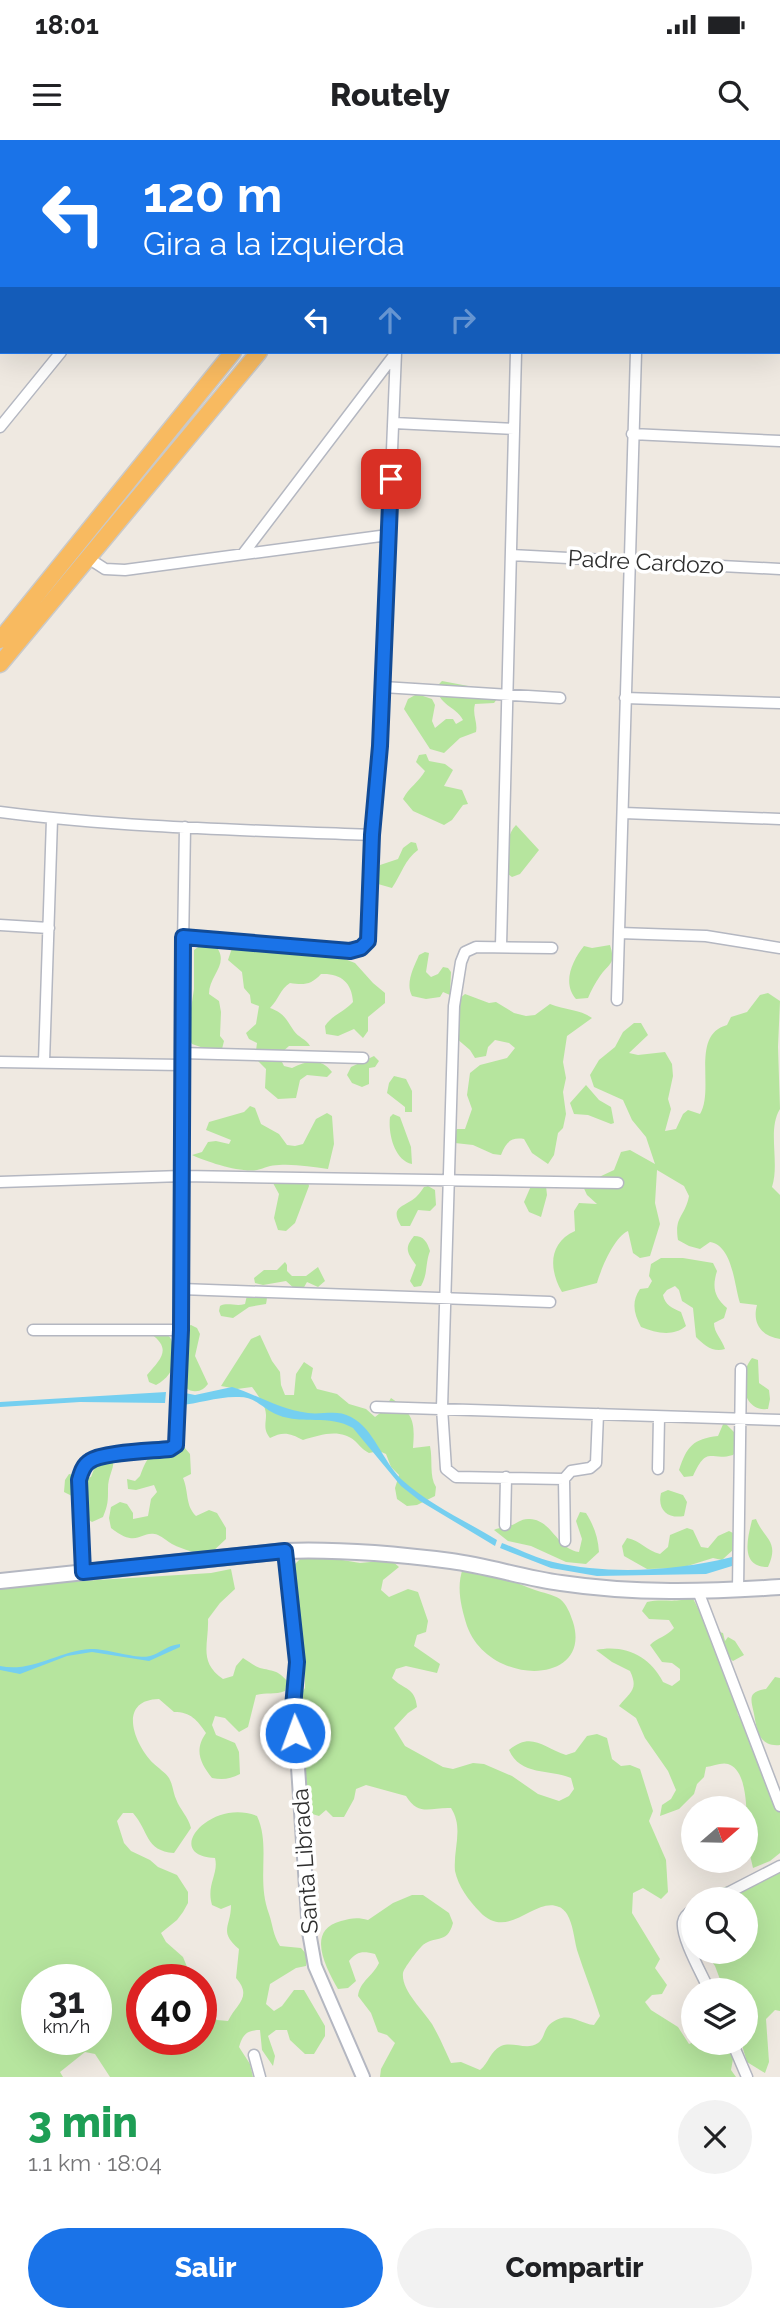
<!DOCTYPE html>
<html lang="es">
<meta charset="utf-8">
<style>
:root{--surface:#fff;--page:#f2f2f2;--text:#202124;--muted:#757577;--accent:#1a73e8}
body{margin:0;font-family:Raleway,sans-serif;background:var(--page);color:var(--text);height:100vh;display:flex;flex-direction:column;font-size:26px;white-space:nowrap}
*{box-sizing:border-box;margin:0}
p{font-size:23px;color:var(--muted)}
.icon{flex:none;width:38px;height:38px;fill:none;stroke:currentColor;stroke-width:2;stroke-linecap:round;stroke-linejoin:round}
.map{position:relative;height:1937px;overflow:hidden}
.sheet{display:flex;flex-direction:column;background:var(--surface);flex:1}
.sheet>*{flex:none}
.guide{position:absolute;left:0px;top:0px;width:780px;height:214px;box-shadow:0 7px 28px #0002;background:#1a73e8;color:#fff;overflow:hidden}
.needle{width:46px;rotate:70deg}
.buttons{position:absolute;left:681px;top:1656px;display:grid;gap:14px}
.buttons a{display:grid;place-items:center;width:77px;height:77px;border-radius:50%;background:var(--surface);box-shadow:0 7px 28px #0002;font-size:35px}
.speed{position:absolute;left:21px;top:1824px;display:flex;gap:14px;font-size:35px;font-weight:700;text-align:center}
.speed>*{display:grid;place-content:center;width:91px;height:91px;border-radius:50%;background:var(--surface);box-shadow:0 7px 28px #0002;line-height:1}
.speed small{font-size:18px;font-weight:400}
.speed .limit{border:10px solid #d22;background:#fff;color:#111}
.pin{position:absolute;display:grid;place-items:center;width:60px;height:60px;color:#fff;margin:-30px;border-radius:14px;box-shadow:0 4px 10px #0006}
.me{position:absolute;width:77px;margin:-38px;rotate:358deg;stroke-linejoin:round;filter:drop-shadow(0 0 5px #0008)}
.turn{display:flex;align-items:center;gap:24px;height:147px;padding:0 28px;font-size:32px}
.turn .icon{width:91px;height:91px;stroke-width:2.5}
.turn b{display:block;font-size:49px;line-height:60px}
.lanes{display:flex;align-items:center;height:66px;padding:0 28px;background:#0003;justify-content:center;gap:35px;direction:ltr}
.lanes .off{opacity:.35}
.round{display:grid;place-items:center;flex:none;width:74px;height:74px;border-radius:37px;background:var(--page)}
.overview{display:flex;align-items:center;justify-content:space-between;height:119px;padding:0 28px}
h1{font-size:42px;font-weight:800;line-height:52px;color:#1e9e55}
.primary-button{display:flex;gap:14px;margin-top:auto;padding:14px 28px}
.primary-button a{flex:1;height:80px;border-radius:42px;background:var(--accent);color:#fff;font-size:28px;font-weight:800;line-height:80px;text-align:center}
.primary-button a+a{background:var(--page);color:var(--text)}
.status{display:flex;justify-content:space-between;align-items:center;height:49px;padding:0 35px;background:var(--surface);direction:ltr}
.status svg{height:19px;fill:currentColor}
header{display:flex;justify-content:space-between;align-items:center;height:91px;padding:0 28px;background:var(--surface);font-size:32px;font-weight:800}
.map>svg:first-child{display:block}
.green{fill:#b6e59e;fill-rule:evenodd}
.water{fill:#75cff0}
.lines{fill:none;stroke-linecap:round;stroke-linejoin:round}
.minor-casing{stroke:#b4b7c1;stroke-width:13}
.tertiary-casing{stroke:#b4b7c1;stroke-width:16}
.secondary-casing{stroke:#b4b7c1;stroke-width:18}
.trunk-casing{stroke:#c9c9c9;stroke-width:19}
.minor{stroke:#fff;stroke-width:10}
.tertiary{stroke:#fff;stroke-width:12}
.secondary{stroke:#fff;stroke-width:14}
.trunk{stroke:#f8ba60;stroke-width:16}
.route-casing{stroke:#114b97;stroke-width:18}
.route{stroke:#1a73e8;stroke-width:12}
.labels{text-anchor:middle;stroke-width:7;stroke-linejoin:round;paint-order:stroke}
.street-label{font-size:23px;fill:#2e2e2e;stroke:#fff}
</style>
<div class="status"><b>18:01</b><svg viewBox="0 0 49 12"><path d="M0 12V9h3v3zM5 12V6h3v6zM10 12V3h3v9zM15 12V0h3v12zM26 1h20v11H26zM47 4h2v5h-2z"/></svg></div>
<header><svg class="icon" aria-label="menu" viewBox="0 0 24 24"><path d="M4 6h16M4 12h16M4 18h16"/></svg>Routely<svg class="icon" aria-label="search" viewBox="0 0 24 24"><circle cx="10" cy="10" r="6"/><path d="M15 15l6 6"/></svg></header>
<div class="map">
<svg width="780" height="1937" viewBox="0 0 780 1937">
<rect width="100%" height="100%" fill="#efe9e1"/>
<path class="green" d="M442,541L489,550L497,559L494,563L475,564C472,575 478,582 476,592L460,598L444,613L430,609L404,569L408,559L417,554L432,559L435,565L432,581L435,588L446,579H453L456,584L463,580C455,565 438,566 437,546Z
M426,614L429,621L445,624L453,630L444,646L462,650L468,664L463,665L452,680L444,685L413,671L403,659C409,647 419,642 425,631L416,622L419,615Z
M516,685L539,710L520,734L512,737L508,734C507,718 504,697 516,685Z
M411,702L416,703L418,710C405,719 401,735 392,748L378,744L375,737L380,725L398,719L403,708Z
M201,805H215C231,824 209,834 209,854L219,861L221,872L220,896L224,901L222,909L215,912L192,904L187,895L194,849V810Z
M233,805L247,806L265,812L287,811L308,815L322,813L337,816L355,823L373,843L385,853V863L368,877V891L363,898L354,889L338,896L326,894L325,886C332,875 344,872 353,862C352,842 340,833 321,834C311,845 304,845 290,843C280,849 279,859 270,868C284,873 286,879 294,891C298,897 306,899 310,906H289L280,914V918L284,926L292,928C306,921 321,917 332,932L327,937L307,935L300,940L296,958L278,959L265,948L266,929L255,918L257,903L249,899L246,893L256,884L259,866L251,863L250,855L244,848L242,832L228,820Z
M610,805C616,825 610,822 600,836C595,843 591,851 588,858L576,859C562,843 572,821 584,806L592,808Z
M425,812L429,813L426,832L431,837L438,834L443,827L448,828L451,832L450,855L443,852L440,857L426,859L412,856C405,843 414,827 419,815Z
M768,853L780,861L778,907L780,969C767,990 780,1022 772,1047L780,1055V1199C761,1196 752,1183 757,1165L740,1163C734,1145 733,1106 710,1102L700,1109L689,1106L678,1100C674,1076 685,1077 689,1056L684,1046L657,1030L655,1063L660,1084L650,1116L640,1118L633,1113L628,1091C614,1097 601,1129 597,1143L562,1152C549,1130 548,1103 575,1091L574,1071L579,1063L597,1064L587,1055L581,1042L586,1036L597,1038L614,1030L621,1012L630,1010L655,1024L646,997L632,980L623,960L594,947L590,935L599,920L615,907L623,892L634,883H641L648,895L629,913L638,915L665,912L672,924L673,936L668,959L671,969L665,991L676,989L683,974L688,970L700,974C715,949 690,895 727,885L731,877L747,872L760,855Z
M465,854L489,863L496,862L514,873L526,876L535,875L550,864C565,870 579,869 592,878L567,896L563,922L566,938L563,952L566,974L563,988L558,993L554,1015L548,1024L532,1013L524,999C510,997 506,1003 501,1015L493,1014L473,1005L455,1003L451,997L457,989H465L472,969L467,955L470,933L480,925L507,918L515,908L509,903L495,900L488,907L486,916L475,918L470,910L456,898L459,859Z
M374,916L379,921L375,927L369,928V944L362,947L352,943L347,935L351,927Z
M394,936L406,939L412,951V972H405V967L387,953L389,943Z
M586,945L599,960L611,967L614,983L611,984L588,975L574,974L570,963Z
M250,966L255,968L261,984L279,994L287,1005L295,1006L303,1004L316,979L327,973L332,976L334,1004L328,1029C312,1027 296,1024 279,1025C270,1025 265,1028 257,1030C241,1033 207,1022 192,1015L202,1012L208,1002L216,1001L229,1004L231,1000L206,990L209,982L244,972Z
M393,974L400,977L411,1007L412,1024C394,1020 388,993 390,977Z
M274,1039L308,1042L309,1046L295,1083L286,1091L278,1090L274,1078L279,1054L273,1043Z
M428,1046L435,1050L436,1065L430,1071L418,1070L410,1086H401C388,1065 407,1067 417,1056C420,1053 422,1050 424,1047Z
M531,1046H546L547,1055L541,1077L529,1072L524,1062Z
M414,1096C424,1096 427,1102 430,1111C425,1124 428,1134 421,1146L414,1147L410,1141L416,1125C407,1113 404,1108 414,1096Z
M661,1118H683L713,1123L717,1131C712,1147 714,1157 727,1168L724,1178L714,1183C714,1193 722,1199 725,1209C713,1213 704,1205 696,1197L693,1168L682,1161L679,1150L675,1146L667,1150L663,1155C665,1165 672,1168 681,1172L686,1186C673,1197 656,1193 641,1187C634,1174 631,1162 640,1149L648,1148L652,1141L649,1136L651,1124Z
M285,1122L287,1125V1131L292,1136H306L318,1127L325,1141L318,1147L307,1142L303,1149L296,1150L286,1141L263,1145L255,1143L254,1138L264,1130H277Z
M252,1147H259C267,1150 268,1156 266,1164L249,1167L233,1178L221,1176L219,1171L220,1166C228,1162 236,1167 245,1164L248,1151Z
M191,1185L197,1188L200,1194L195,1216L208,1244C204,1249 200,1252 193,1251C175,1249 186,1216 186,1204C186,1198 183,1194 185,1187Z
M164,1193C174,1198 171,1202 173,1212C176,1227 169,1238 156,1245L149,1242L147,1235C161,1219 172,1209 151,1194Z
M260,1195L272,1221L280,1232L281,1245L285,1255H294L296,1234L304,1222L313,1228L311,1238L317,1249L337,1254L349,1264L366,1269L375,1277L384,1270L391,1258C414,1274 415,1282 413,1308L430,1306C433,1320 429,1336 436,1347L435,1356L417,1365L407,1366L397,1359L395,1348L399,1335L391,1327L386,1314L379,1311L369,1313C363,1310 360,1306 355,1301C340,1288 320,1295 303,1300C290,1293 283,1291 270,1298C263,1289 266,1284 266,1275C266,1265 257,1254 252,1247L237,1249L221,1246L251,1199Z
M752,1218L758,1220L759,1243L769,1250L770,1259L768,1269C741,1272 738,1234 752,1218Z
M724,1282L736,1294L739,1307L733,1315C710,1322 708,1304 693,1336L684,1337L679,1330C687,1306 693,1299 718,1296Z
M177,1306L184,1307L190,1314L191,1334L183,1338C189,1352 185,1365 196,1376L209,1370L217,1373L226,1388V1399L210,1414C197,1414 184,1410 172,1404C168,1402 163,1397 158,1395C140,1389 139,1410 111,1388L109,1378L111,1367L120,1362L127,1364L133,1373V1379L148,1376L151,1359L157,1352L154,1345L136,1350L128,1349L127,1339L135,1341L140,1336C150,1310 151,1314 177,1306Z
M111,1309C118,1327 108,1332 108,1349C108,1361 108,1365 103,1377L92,1382L86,1378L84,1362L64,1352L65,1340L69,1334L74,1335L80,1340L91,1337L99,1316Z
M668,1350L683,1355L687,1362L684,1376C668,1379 657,1370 661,1353Z
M580,1372L586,1373C594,1386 598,1397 599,1412L586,1424L566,1422L531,1406L508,1401L494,1390C500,1387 503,1388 509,1386C517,1384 521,1378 530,1379C552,1380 557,1409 579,1412L582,1399L576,1381Z
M756,1379C764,1399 780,1401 768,1427C739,1427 748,1397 752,1380Z
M687,1388L693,1390L701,1407L708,1408L718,1396L729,1391L733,1393L734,1409L722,1420L713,1418L681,1428L647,1429L624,1416L622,1406L627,1398C640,1400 647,1411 660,1414L668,1407L670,1395Z
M319,1416L360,1423L391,1420L399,1427L383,1440L381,1450L389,1457L408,1449L418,1452L428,1481L426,1492L417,1495L414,1506L440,1524L437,1533L406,1526L396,1529L392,1538C404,1550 415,1547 417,1567L408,1573L394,1588L405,1606L443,1627L453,1629L473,1623L484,1624L512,1636L538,1654L559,1661L569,1656L574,1649L571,1638C550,1629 520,1636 509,1610C532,1591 543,1608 566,1615L575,1612L587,1596L597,1594L607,1598L612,1619L621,1626L630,1625L640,1629L653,1671L649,1681L666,1720L668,1752L661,1759L643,1748L633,1753L632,1773L660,1819L655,1828L667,1845L662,1854L652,1855L645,1862L651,1870L678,1887L689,1904L694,1902H730L733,1919L731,1930L736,1937H380L381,1929L395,1903L387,1895L378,1892L371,1873L358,1856C360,1841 373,1836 379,1823L375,1814C363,1811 357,1811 349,1821L356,1841L348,1848L338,1849C325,1826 306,1790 341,1781C351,1778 358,1777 368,1780L393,1763L412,1755H423L449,1773L453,1783C447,1806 433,1794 421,1807C417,1811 404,1828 403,1833C401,1850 423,1870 432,1884C439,1896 445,1910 451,1923L461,1922L480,1930C489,1923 490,1911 501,1906C513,1901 527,1911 538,1903C544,1899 544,1890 549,1885C567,1869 577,1883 594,1885L600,1876C593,1854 584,1832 577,1810C574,1798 573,1784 567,1774C566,1772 561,1767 559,1767C535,1756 508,1802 480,1772C469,1761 458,1746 455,1731C453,1709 464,1688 451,1668C431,1667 419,1677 406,1656L366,1645L356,1649L354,1659L344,1677H333L326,1670L319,1676L309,1673L304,1654L298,1613L300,1556L305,1548V1528L293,1426L300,1419Z
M463,1428C475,1431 489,1432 500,1436C512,1440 523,1446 535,1450C543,1453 552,1454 560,1459C567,1465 570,1473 573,1482C593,1546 489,1547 467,1486C461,1467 456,1447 463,1428Z
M231,1429L235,1449L220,1463L208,1479C209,1504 198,1522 223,1539L233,1536L236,1526L243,1518C248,1521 254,1526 260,1528C272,1531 278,1530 287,1541L285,1551C275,1555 266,1552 256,1555L248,1587L239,1592L225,1578L215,1576L212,1585L216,1595L235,1603L239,1612L240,1634C230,1639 223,1640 212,1638C200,1623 194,1610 206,1593C197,1580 191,1572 174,1572L159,1559C117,1560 134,1604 153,1623C158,1628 165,1632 169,1638C173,1645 173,1652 176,1659C180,1670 188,1676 191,1688L174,1713C145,1711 149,1691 133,1673H123L117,1681L124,1703L131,1711L150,1720L158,1727L177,1735L188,1752V1763L183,1772L177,1780L161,1793L166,1802L183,1817L192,1839H142V1899H201V1867L217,1880L228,1881C236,1864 253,1857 236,1838L239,1809C218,1791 231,1787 231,1765L221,1769L212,1765C206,1745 219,1734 215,1718C161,1716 210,1657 257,1676C271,1706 256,1740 269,1774C273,1786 273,1795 280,1806L301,1808L308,1816L306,1826L296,1828L270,1844L266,1864L274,1871L282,1866L294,1850H304L325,1886V1896L314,1914H305L290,1900L287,1890H276L268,1896L275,1916L273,1926L262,1910L260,1890C247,1890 243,1894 239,1907L250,1924L253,1937H110L95,1914L85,1912L60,1932L63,1937H0V1446L211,1433ZM37,1839H96V1899H37Z
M692,1457C702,1473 703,1489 723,1493L725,1501L728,1497L735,1501L744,1515L733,1521L729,1518L724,1504L719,1511L738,1546L739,1556L736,1565L738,1575L755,1600L758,1619L768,1637L770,1647L780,1669V1713L770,1721L753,1728L750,1715L746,1712C746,1692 752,1631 728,1624C722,1622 713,1626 706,1627L704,1637L697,1644L694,1654L679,1669L660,1676L662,1665L671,1659L676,1650L668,1631L645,1598L636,1578L619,1566C630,1552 639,1550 630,1531L612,1522L596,1510C625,1504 650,1516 663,1542L672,1546L680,1540V1529L672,1523L662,1522L650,1505C658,1497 666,1497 674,1488L669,1480L649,1479L642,1471L647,1462C664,1458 675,1464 692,1457Z
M775,1537L780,1538V1605C759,1607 757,1591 754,1574C751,1559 747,1552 766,1549Z
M780,1725V1871L775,1870L766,1879L769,1922L765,1933L747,1922L741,1902H746V1850H724L715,1826L704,1811H746V1759H707C717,1745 735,1745 749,1742C760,1739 771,1730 780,1725Z"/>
<path class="water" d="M232,1247C258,1255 280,1270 308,1273C323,1275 337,1269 351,1277C374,1289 382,1320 401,1339C428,1364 466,1381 497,1400L495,1406L420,1361L401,1346L353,1288C329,1274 303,1285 278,1275C263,1269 256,1257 239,1257C218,1256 199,1264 179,1265L180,1252L195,1255Z
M166,1252L165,1263L80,1262L0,1267V1262Z
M502,1403C518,1409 536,1418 553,1422C610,1435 675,1431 732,1417V1426L706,1434L597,1436L551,1428L500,1408Z
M180,1504V1507L149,1521L92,1512L67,1516L20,1534L0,1530V1526C31,1533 59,1511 90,1509C105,1508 140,1520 150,1516C161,1513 165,1506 180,1504Z"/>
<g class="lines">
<g class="minor-casing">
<path id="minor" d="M188,0L189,2
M571,2V0
M779,184H780
M394,283L514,289
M0,287L61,212
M632,294L780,301
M243,414L395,214
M511,415L780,429
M88,418L105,429L125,430L388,395
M383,547L560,558
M625,558L780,563
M0,672C123,688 248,690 372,695L380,606L396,212
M624,673L780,679
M0,785L49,788
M619,793L706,796L780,808
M183,797L350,811L361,808L368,801L372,695
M501,806L516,212
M552,808L476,807L465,812L461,822L454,866L442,1268L446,1329L456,1337L564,1339
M617,860L636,212
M181,913L363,918
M0,922L181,925
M44,922L52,679
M0,1042L182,1036L618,1043
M181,1149L550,1162
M33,1190H181
M376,1267L780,1280
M658,1329L659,1277
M505,1385L506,1337
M565,1401L564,1339L571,1331L590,1328L596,1323L598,1274
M83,1432L79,1341C83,1327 86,1322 99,1316L170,1309L176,1305L181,1190V925L185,687
M738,1450L741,1229
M698,1451L780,1666
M716,1759L780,1726
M693,1770C688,1773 684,1776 683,1782C681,1798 702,1834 709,1850
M732,1902L747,1937
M254,1915L260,1937"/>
</g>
<g class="tertiary-casing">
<path id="tertiary" d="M60,0L64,2
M700,2L701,0
M779,73H780
M285,1411L297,1522L294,1567L309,1792L315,1826L363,1937"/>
</g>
<g class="secondary-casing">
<path id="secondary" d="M0,1441L285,1411C340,1409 396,1414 451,1421C488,1426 524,1438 561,1443C634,1454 707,1452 780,1447"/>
</g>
<g class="trunk-casing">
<path id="trunk" d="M404,2L405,0
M432,2L433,0
M0,500L233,212
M0,524L259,212"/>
</g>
<use href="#minor" class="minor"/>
<use href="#tertiary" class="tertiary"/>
<use href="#secondary" class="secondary"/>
<use href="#trunk" class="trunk"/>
</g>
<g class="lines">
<g class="route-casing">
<path id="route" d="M295,1593L293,1567L297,1522L285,1411L83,1432L79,1340C81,1333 83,1325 90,1321C103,1312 152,1311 170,1309L176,1305L181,1190L183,797L350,811L361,808L368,801L372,695L380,606L391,339"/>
</g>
<use href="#route" class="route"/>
</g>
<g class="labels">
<g class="street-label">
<text transform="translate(646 422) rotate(3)" y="8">Padre Cardozo</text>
<text transform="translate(305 1721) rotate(-94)" y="8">Santa Librada</text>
</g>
</g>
</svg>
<div class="buttons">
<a><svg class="needle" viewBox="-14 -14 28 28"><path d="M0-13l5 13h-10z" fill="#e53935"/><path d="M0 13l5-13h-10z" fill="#757577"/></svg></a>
<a><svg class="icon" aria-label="search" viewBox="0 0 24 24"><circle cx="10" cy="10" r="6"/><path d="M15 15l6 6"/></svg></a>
<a><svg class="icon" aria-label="layers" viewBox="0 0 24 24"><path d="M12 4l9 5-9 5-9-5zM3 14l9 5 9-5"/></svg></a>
</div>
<div class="speed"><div>31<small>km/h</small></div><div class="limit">40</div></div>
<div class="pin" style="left:391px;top:339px;background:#d93025"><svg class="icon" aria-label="arrive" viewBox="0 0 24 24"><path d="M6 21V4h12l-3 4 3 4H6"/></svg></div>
<svg class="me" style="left:295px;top:1593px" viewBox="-20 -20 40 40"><circle r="17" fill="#1a73e8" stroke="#fff" stroke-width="3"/><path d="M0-11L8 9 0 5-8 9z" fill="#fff"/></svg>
<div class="guide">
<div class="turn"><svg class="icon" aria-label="left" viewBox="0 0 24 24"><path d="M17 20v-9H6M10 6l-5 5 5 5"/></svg><div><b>120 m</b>Gira a la izquierda</div></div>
<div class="lanes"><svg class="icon" aria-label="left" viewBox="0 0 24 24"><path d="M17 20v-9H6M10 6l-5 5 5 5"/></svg><svg class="icon off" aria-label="ahead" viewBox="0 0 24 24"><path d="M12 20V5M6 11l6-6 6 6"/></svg><svg class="icon off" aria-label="right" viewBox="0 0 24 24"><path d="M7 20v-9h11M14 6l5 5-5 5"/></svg></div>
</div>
</div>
<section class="sheet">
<div class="overview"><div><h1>3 min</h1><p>1.1 km · 18:04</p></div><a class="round"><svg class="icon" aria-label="close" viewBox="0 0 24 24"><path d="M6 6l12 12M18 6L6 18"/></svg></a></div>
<div class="primary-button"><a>Salir</a><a>Compartir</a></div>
</section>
